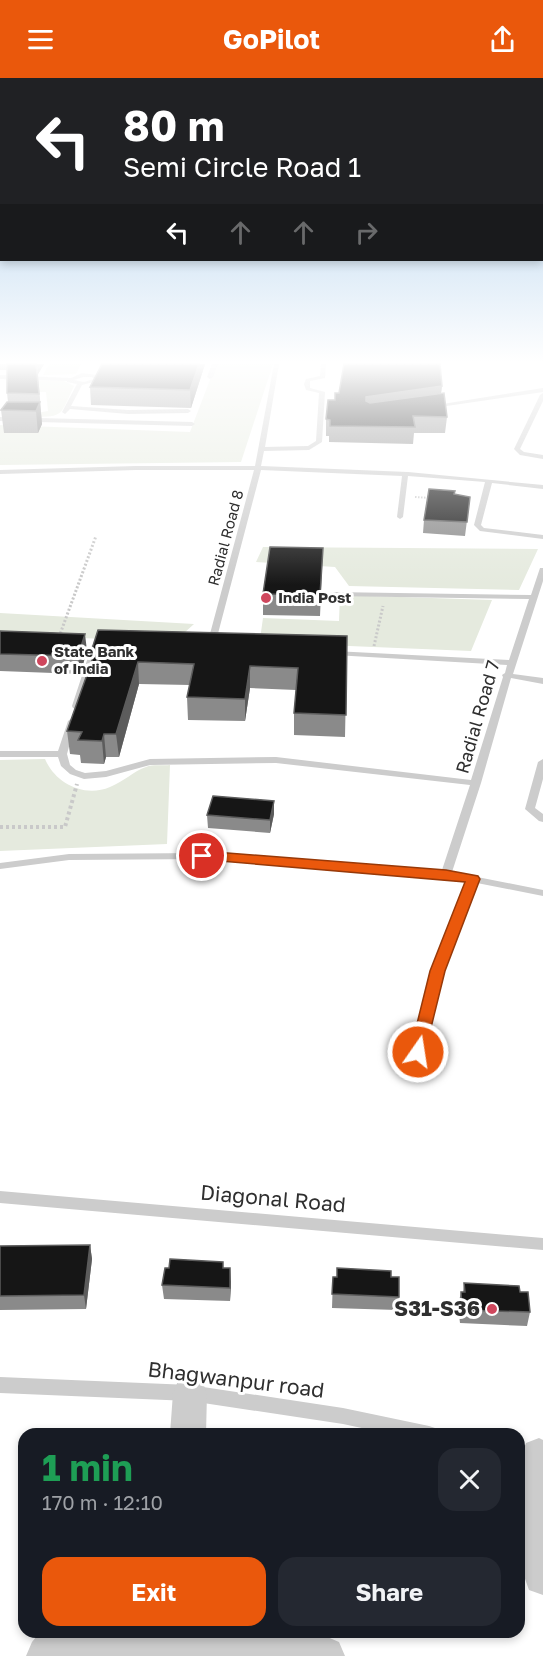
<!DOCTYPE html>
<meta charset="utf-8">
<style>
:root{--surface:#171b24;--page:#242831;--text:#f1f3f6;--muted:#9ea1a6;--accent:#ea580c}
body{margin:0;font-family:"Golos Text",sans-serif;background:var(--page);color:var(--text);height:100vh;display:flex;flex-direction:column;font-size:22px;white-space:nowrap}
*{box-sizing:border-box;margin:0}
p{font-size:20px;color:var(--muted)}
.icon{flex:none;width:33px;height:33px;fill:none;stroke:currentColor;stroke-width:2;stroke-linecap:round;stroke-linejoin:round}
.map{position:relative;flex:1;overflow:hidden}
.side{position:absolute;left:18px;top:1350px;width:507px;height:210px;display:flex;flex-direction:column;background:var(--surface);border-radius:18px;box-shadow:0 3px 9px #0003}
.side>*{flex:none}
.guide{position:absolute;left:0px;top:0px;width:543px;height:183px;box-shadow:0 3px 9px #0003;background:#202124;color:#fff;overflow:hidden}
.pin{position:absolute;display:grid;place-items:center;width:51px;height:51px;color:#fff;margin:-26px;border:3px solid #fff;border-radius:50%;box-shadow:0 2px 6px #0007}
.me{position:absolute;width:66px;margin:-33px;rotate:13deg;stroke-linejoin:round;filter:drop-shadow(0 0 4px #0008)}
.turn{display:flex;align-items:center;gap:21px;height:126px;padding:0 24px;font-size:27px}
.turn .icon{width:78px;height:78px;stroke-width:2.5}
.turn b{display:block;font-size:42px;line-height:51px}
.lanes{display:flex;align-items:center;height:57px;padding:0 24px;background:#0003;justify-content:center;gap:30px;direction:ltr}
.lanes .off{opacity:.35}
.round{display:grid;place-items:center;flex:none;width:63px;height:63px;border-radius:18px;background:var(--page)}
.headline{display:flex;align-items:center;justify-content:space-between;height:102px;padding:0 24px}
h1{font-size:36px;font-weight:700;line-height:45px;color:#1e9e55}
.button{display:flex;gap:12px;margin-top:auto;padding:12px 24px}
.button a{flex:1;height:69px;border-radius:18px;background:var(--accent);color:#fff;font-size:24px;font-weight:700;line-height:69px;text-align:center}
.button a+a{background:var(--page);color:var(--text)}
header{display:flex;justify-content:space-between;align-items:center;height:78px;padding:0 24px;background:var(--accent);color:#fff;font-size:27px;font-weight:700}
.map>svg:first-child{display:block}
.green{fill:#e5eade}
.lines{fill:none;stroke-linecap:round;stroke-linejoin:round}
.path-far2{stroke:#c9c9c9;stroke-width:2;stroke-dasharray:1.5 1.5;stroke-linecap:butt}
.path-far1{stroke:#c9c9c9;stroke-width:3;stroke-dasharray:2 2;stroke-linecap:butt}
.path{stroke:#c9c9c9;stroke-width:4;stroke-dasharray:3 3;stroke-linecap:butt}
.service{fill:#ccc;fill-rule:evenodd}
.minor{fill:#ccc;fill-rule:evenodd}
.wall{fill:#8a8a8a}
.shaded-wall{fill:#5c5c5c}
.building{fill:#161616;stroke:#5c5c5c;stroke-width:1.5}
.route{fill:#ea580c;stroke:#983908;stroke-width:1.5}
.poi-dot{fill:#cf475d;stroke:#fff;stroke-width:2}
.labels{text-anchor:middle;stroke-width:6;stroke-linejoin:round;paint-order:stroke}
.far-street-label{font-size:15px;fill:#2f2f2f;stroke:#fff}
.far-poi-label{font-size:15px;font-weight:bold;fill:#2f2f2f;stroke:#fff;text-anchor:start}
.street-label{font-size:18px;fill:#2f2f2f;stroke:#fff}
.near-street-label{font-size:21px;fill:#2f2f2f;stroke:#fff}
.near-poi-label{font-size:21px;font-weight:bold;fill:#2f2f2f;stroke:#fff;text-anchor:end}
</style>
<header><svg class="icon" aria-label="menu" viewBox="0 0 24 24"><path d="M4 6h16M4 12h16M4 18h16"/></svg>GoPilot<svg class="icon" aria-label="share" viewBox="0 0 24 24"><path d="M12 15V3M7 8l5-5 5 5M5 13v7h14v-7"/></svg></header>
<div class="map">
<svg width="543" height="1578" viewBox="0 0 543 1578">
<rect width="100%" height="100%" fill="#fff"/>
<path class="green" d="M49,286H81L76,296L43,297Z
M216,286H273L241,384L0,387V347L190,354Z
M20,302L64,303L74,308C60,337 65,339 32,339L31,336L48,333L46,314H29Z
M263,469L538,471L519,512L349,508L335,489L256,484Z
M340,517L492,522L471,573L276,565L260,561L263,540L339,543Z
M0,535L194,546L183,556L160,563L0,557Z
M45,681C55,705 84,720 110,709C123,704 134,693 146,689C153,686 163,688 170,687L167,766L0,773V682Z"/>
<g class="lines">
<path class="path-far2" d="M415,419L431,420"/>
<path class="path-far1" d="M59,559L96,458
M374,568L383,528"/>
<path class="path" d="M0,749H65L77,706"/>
<path class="service" d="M212,286H218L213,299L210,301L207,299Z
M274,286H279L265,369L308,368L316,363L319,315L306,312L304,306L306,301L320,298L321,286H326L325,300L310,303V310L325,314L322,364L309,372L264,373L261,388L408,394L543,407V411L492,405L481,447L484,450L543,457V461L480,453L474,447L485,404L408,398L403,439L400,441L397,439L402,398L261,392L215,567L211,569L207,567L254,392H136L0,396V392L136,388H255Z
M82,295L96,297L101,302L82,307L71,328L128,332L188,331L191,333L188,335L128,336L70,331L65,336L62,334L77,306L67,304V303L0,301V297L71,300ZM83,299H92L94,301L84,304L74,302Z
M543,310V314L433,330L430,328Z
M543,315V323L520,371L524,374L543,377V381L520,377L514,371L540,317Z
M0,339L192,344L195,346L192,348L0,343Z
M540,490H543V503L513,596L543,600V606L511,600L481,705L452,794L543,812V818L477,805L443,893L422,977L418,979L414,977L412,974L431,893L467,803L446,799L202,781L69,782L0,791V785L69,776L202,775L442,792L470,707L276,685L150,687L106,699L84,701L70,696L61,688L58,679H0V673H58L68,643L72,640L76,643L67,676L70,687L76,692L85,695L106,693L150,681L276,679L471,702L503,599L502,597L505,595L507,587L334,577L330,575L334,573L509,582L529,521L332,518L328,516L332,514L531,517Z
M92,567H95L99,569L80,628L76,631L73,630L72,628Z
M543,681V701L535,730L543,736V744L539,743L525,731L538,684Z
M0,1113L543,1160V1172L0,1125Z
M0,1299L190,1307L343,1330L429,1348L435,1350L437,1356H390L343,1346L190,1323L0,1315Z
M519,1366L543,1371V1387L519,1382Z"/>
<path class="minor" d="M190,1298L202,1303L207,1315L206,1356H170L173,1315L178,1303Z
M539,1360L543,1362V1517L529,1512L524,1498L521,1378L526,1365Z
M40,1554H301L325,1558L339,1564L345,1578H26L32,1564Z"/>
</g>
<path class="wall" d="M0,286H44L38,296L42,346L38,355H4L1,332L8,324L7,315V292H0Z
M205,286L191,330L91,327L90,309Z
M442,308L441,315L447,339L445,355H414L413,366L329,364V358H326V341L334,322Z
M470,419L465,458L423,455L424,442Z
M323,470L320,538L263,537V516Z
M0,553L87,573L80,596L0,593Z
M347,558L345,659L294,657V635L296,612L250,610L245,643L188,642L187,619L190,607L139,606L119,679H106L104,686L81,685L80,677L70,676L67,653L92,584L91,574Z
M274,723V736L270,755L208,750L207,737Z
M90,1167L92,1181L86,1231L0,1232V1168Z
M223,1184V1190L231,1204L230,1223L164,1221L162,1207L169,1190Z
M333,1199H391L399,1219L397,1232L332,1230Z
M464,1205L520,1214L530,1234L527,1248L460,1245L458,1228L461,1214H463Z"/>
<path class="shaded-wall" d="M37,286H44L38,296Z
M199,286H205L191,330L190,312Z
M442,308L440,323L366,335V319Z
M40,324L42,346L38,355L36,333Z
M85,556L87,573L80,596L78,578Z
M138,584L139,606L119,679L116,656Z
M250,588V610L245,643V621Z
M104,656L106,679L104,686L102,663Z
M274,723V736L270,755V742Z
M90,1167L92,1181L86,1231L84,1217Z
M230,1190L231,1204L230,1223Z"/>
<path class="building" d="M7,286H36L39,316L7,315Z
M102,286H199L190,312L90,309Z
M344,286H440L442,308L366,319V323L370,325L444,315L447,339L413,338L415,349L330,348V342L326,341L328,322H335V315H339Z
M7,324H40L36,333L1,332Z
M429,411L455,413L454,416L470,419L467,444L424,442Z
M270,469L323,470L320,517L263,516Z
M98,552L347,558L346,637L294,635L298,590L250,588L245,621L187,619L194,586L138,584L116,656H104L102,663L78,662L82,654L67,653L95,574H91Z
M0,553L85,556L78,578L0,576Z
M213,718L274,723L270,742L207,737Z
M90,1167L84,1217L0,1218V1168Z
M170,1181L223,1184V1190H230V1210L162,1207L165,1190H169Z
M337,1190L391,1193V1199H399V1219L332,1216L333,1199H337Z
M464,1205L519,1208L520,1214H528L530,1234L462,1232L461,1214H465Z"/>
<linearGradient id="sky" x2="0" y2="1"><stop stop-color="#9dc5e8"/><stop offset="0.56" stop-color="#fff"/><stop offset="1" stop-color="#fff" stop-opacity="0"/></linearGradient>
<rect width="543" height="507" fill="url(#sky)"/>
<path class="route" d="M202,773L446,792L478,798L480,801L445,893L424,978H412L410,974L430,893L465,804L197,781L195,778Z"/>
<g class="poi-dot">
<circle cx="266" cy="520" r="6"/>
<circle cx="42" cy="583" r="6"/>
<circle cx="492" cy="1231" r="6"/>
</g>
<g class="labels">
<g class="far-street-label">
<text transform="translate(226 460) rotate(-75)" y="5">Radial Road 8</text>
</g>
<g class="far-poi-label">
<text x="278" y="525">India Post</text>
<text x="54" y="579">State Bank<tspan x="54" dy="17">of India</tspan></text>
</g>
<g class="street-label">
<text transform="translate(478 639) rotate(-74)" y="6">Radial Road 7</text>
</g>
<g class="near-street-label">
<text transform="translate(273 1121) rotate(5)" y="7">Diagonal Road</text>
<text transform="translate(236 1302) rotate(7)" y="7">Bhagwanpur road</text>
</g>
<g class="near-poi-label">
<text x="480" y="1238">S31-S36</text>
</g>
</g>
</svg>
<div class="pin" style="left:202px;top:778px;background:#d93025"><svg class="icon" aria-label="arrive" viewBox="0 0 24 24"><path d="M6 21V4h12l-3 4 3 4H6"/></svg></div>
<svg class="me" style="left:418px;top:974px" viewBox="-20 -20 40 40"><circle r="17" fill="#ea580c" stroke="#fff" stroke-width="3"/><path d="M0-11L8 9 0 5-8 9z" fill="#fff"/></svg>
<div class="guide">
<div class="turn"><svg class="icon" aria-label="left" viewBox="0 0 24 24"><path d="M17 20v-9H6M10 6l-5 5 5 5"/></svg><div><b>80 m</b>Semi Circle Road 1</div></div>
<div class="lanes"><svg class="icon" aria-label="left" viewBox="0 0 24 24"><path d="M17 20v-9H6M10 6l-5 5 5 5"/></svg><svg class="icon off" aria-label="ahead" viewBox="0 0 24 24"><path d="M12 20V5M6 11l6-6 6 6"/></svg><svg class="icon off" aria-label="ahead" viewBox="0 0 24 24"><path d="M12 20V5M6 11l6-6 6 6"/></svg><svg class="icon off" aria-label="right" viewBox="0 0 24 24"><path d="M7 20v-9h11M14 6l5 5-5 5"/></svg></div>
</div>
<section class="side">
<div class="headline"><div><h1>1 min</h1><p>170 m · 12:10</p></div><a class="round"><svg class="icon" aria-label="close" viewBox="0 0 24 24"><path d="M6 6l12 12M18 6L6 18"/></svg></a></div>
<div class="button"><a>Exit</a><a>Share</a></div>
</section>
</div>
